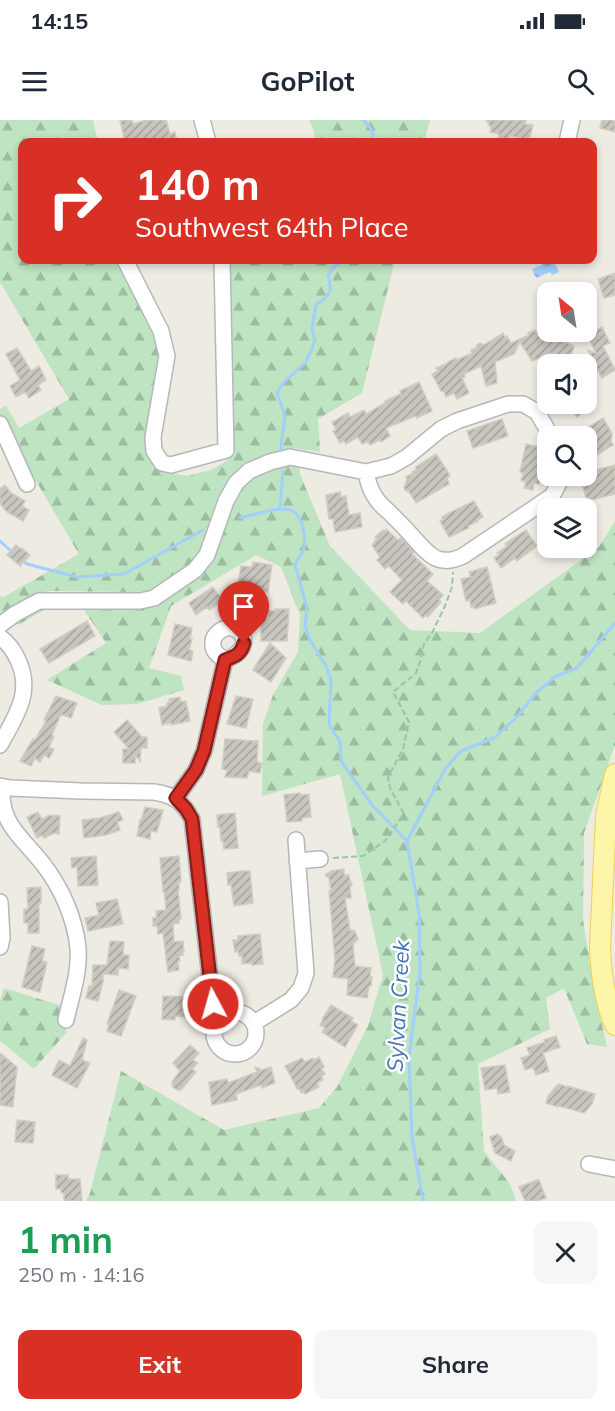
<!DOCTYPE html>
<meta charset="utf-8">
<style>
:root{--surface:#fff;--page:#f6f6f7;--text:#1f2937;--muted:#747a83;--accent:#d93025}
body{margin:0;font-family:Mulish,sans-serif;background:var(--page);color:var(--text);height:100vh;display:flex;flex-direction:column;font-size:22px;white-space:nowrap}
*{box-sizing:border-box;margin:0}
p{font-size:20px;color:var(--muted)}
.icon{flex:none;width:33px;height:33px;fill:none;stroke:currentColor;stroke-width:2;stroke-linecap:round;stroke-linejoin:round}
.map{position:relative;height:1081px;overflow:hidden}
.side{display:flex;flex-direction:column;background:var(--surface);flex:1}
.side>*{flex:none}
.guide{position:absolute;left:18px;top:18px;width:579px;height:126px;border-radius:12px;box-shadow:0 3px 9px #0003;background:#d93025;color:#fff;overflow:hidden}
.needle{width:39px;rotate:330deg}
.buttons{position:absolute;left:537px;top:162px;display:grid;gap:12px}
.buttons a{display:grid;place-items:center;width:60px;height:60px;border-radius:12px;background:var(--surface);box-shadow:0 3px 9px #0003;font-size:30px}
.pin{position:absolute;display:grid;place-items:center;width:51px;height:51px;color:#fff;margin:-62px -26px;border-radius:50% 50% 50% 0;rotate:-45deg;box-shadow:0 0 6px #0007}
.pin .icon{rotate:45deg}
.me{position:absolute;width:66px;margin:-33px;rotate:354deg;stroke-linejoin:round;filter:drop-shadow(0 0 4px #0008)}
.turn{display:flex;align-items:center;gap:21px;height:126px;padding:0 18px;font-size:27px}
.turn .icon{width:78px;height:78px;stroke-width:2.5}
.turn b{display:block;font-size:42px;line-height:51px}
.round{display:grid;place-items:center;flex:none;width:63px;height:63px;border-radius:12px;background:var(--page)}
.summary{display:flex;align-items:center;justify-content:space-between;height:102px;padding:0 18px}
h1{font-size:36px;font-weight:700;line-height:45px;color:#1e9e55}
.cta{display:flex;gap:12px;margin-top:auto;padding:12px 18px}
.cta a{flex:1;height:69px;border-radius:12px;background:var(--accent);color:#fff;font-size:24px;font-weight:700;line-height:69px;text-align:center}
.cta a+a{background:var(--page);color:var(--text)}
.status{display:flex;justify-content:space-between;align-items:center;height:42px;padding:0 30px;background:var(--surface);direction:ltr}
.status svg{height:16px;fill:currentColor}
header{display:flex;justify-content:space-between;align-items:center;height:78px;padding:0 18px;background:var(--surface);font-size:27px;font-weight:700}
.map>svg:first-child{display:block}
.forest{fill:url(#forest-firs)}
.water{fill:url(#water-waves)}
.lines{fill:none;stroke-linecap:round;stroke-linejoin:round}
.stream{stroke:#a2cffd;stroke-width:3}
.building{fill:url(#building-hatch);stroke:#d1cdc0;stroke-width:1.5}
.minor-casing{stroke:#b4b7bc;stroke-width:18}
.major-casing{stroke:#edce5a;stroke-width:22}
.path{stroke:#98c4a8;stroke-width:2;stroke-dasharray:6 3;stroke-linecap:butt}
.minor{stroke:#fff;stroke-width:15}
.major{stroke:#fdf5a7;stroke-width:20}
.route-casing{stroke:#8d1f18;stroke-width:15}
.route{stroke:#d93025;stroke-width:10}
.labels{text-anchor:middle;stroke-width:5;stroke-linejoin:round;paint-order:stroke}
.water-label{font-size:22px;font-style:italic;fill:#4273b6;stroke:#fff}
</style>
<div class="status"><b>14:15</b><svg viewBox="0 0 49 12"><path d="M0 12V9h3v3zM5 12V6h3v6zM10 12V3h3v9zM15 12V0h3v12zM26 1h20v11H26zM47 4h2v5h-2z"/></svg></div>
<header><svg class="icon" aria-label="menu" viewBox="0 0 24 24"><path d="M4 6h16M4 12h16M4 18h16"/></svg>GoPilot<svg class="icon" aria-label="search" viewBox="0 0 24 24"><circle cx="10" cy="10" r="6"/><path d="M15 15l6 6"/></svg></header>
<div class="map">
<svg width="615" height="1081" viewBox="0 0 615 1081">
<defs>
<pattern id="forest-firs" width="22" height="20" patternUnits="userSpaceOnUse" patternTransform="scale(1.5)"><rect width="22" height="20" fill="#bee4c1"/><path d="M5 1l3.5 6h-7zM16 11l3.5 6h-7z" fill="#9dbca0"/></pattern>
<pattern id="water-waves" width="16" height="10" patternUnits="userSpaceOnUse" patternTransform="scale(1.5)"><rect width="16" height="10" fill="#a2cffd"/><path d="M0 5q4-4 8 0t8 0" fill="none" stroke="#87abd0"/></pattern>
<pattern id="building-hatch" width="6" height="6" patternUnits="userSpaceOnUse" patternTransform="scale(1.5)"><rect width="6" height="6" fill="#c8c5bf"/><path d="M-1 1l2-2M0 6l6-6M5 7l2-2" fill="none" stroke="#a5a39f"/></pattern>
</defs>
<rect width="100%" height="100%" fill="#edebe2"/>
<path class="forest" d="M0,0H93L98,22H22V140H115L159,222L162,239L149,327L162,349L172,353L187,356L211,350L228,340L233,326L229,140H395L362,273L318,299L320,332L293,328L292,330H284L268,334L244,346L202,428L193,441L187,447L158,466L147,471L136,472L49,471L34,474L0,493V475L2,478L79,434L0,300V289L6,286L19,308L69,279L0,162Z
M309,0H430L424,22H316L314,12Z
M299,341L300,354L330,426L410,510L480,513L599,427L615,401V625L584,713L583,800L595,874L607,927L587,924L564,868L546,878L550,909L478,944L484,1031L510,1064L516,1081H86L90,1073L121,951L224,1010L319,988L337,967L368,906L383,855L340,654L262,676L263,604L273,575L298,532L300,495L281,447L256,435L171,486L149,548L181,556L184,570L137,584L102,585L47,560L106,523L84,490L46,489L18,505L14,499L38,486L136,485L187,463L239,369L258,353Z
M4,868L65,887L63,905L67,912L34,949L0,921V881Z"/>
<path class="water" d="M553,140L559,152L552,155L550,152L536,158L532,149Z"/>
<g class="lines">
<path class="stream" d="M363,0C371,7 375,12 372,22
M280,334L285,295L277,273L283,263L306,242L315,221L312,208L316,185C330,175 333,172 328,156L332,149L343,140
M280,389L283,351
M240,398C251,395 281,386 291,390C303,396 306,416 304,428C303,433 298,439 295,444L307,488L305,506L310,520L326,546L331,560L329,604L340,622L341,641L372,685L407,721L419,793L420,852L409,937L412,1018L423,1081
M0,421L12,432
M22,440L27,444L77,457L124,454L203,410
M407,721L445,649L461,631L494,618L516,598L536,573L555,557L577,548L615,503"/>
</g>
<path class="building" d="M120,0H132L133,4L147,0H166L170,14L175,12L177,22H125Z
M486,0H526L525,4L533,5L529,20L510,16L509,22L498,20L499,14L490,12L491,8Z
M602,0H615V12L600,8Z
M615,153V175L604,178L598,159Z
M545,207L548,214L561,218L560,220L574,226L570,240L551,233L540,239L539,238L532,241L520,222L514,234L495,242L497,263L486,266L481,246L464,254L465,257L462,258L469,273L457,279L454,273L446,277L444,272L441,271L432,254L438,251L436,248L448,243V242L456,238L457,240L472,233L471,230L476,228L477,225L480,223L484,225L503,213L505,217L507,216L511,223L529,215L528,213L535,210L536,212Z
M602,207L610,223L603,226L615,250L602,258L596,247L594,248L588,238L591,236L588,230L596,233L587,215Z
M17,228L31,251L39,246L46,260L38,265L41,270L29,278L25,272L16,277L10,266L20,260L6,234Z
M419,262L432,291L417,298L416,296L386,308L390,316L381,322L380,320L370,325L368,322L362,324L358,317L346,324L344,321L340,323L333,311L336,310L332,302L348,293L350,297L364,290L366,294L385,283V281L401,274L400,271Z
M566,284H594L577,297Z
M603,298L612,313L611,321L613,325L586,342V327L596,321L588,307Z
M502,299L508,316L473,328L467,311Z
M526,324L544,328L541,343L544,344L540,363L539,364L534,363L533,370L524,368L526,362L521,361L523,353L520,352Z
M436,334L448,352L450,356L447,358L449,364L416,383L409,372L406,371L404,368L407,359L406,357L413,353L412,352L416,350V347Z
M615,345V374L587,381L580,356H586V352Z
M5,365L11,373L25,381L22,386L29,390L23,401L7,392L0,383V369Z
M340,372L341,377L346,376L349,395L360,393L362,407L335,412L333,399H329L326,375Z
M474,381L483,397L477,400L478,401L468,406L469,408L449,417L440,401L443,399L442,397L449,393Z
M386,409L398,420L401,418L414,432L412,434L433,454L427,461L443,475L439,480L441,482L428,497L426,495L423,498L406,481L403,484L390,472L402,460L389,446L385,449L377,440L380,437L372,425L377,418L375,417L383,410L384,412Z
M526,410L537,426L517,441L515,438L501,448L494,438L499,435L497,433L507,426L505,424Z
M16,425L21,429L22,428L30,435L20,446L7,435Z
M253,442L272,445L268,472L252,469L250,477L236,475L241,446L252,447Z
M487,447L496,483L474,489V486L471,487L470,480L466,481L461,459L471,457L469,452Z
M213,467L223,481L209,490L207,487L196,495L189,483Z
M275,489H289L287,521H261V499H268L269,491H275Z
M87,501L95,516L49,543L40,529Z
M175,504L192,508L190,519H192L189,530L193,531L191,541L168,535Z
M270,523L286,538L271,562L253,550Z
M56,576L77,583L71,598L61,594L52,615L54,617L49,627L54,629L49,638L44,635L40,642L35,638L31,646L20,641L33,619L35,620L46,601L44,600Z
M236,576L253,579L246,608L227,604Z
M180,577L181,582L186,581L190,601L171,605V603L162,605L159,588L167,586V583L170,582L169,579Z
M127,600L142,617H147V628H141L140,641L135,635V643H123V629H129L114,612Z
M225,619L258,621L257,642L262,643L260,653L249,651L247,658L225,657L227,650L222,649Z
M300,673L301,675L309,674L311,697L302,698V701L287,702L284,675Z
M145,687L163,690L157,712L151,711L150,719L137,716L140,700L142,698Z
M38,692L42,699L50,695L60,696L59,714L54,713L44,718L42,715L37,718L27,697Z
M119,692L123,700L117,702L120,710L106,715L84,718L82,700L100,698Z
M235,693L238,728L224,729L223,721H221L220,707H218L217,695Z
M96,736L98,765L78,766L77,747L72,748L71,738Z
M179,736L181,762H179V769H178L181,799H179V803L173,804L174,822L183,821L184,832L182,833L183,835L179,836L180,841H178L179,850L168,852L163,813L158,814L157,806H153V798H157L156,791L166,790L164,770L163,771L160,738Z
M344,749V755H349L350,761L352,764L350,767L351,778H345L350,810L355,811L358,819L353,824L355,846L371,848L370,857H372L371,866H369L367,878L347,875L348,859L333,857L335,839L329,771H331L329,758L325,755L331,751Z
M242,751H250L253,783L234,786L231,765H228L227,753Z
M41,767V783H39V813H28V803H24V789H28L27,768Z
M117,779L123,804L88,811L85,798L99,795L96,783Z
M260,814L263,844L252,845V843L242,844V836H239L238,831L235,832L233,820H238V816Z
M110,821L124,822L123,835H129L128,849L118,848V855L103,854V862L98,881L86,878L89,866L92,867L93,845H107Z
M32,826L45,829L42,841L47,842L40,872L22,867Z
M119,870L136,876L121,916L107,911L109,905L107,904Z
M163,876L189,877V884L185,892V897L175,896V900L162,899Z
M331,885L353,898L351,901L358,905L345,927L322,912L325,908L320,905L323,900L322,899Z
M556,916L560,927L543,933L549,951L536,955L533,947L525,950L521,938L530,935L527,928L545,922L544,920Z
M83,918L87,920L82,940L90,943L77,968L52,955L59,940L70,946Z
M190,925L199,933L193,940L198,943L192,949L196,952L181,970H177L173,967L172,962L180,951L173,943Z
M0,933L17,947L13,987L0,985Z
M319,937L324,947L321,948L325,954L321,956L323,960L317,963L319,967L305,974L304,972L301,973L300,969L298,970L285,946L302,938L305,942L313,938L314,940Z
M505,945L510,972L498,974L497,968L485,970L481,948Z
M255,947L262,950L271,947L275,963L262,968L261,965L236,974L237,980L212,985L209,962L227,959L228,963L257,952Z
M558,964L568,967V966L595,974L592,984L584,993L559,986L558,987L546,983L548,976Z
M17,1000L35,1002L33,1023L15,1022Z
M498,1014L499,1017L501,1016L504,1025L515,1031L511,1041L495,1033L490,1017Z
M56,1055H68V1059H80L82,1081H64V1073H61V1069H56Z
M537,1060H539L546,1078L538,1081H525L519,1067Z"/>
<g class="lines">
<g class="minor-casing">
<path id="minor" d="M202,0L208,22
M567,22L572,0
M125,140L161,211L167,236L153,317L154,331L162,343L171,345L226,330L222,140
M0,304L27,364
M366,352C369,369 375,381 389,392C397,400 405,408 412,416C428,434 438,448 463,436L552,376L559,363L561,356
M0,505L15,494L39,481H140L154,478L195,450L207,435L226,381L236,363L249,351L270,342L290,337L366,352L391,346L407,337L441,309L457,301L508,284H523L537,292L551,316
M0,517C8,523 13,529 17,538C34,571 16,596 0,625
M0,666L10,668L81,671L154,672C174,675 182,681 192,699L213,884L221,897
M2,667C0,705 22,717 43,744C61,767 75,798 78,828C80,852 71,877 66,900
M176,678L196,650L204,631L225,540C261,527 237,498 220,511C216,514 213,517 213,522C212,532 218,535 225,540
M297,741L320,739
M0,782L2,818L0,827
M214 913a21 21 0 1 1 42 0a21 21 0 1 1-42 0Z
M254,903L291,880L301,868L306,853L296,720
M589,1044L615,1049"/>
</g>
<g class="major-casing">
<path id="major" d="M615,654L606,696L600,827C601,853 604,880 615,905"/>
</g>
<path class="path" d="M333,738L363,736L385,721L404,694L390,668L388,657L403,629L409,602L393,572L416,553L420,542L424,524L433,511L445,486L452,467L453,452"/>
<use href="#minor" class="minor"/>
<use href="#major" class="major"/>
</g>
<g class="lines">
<g class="route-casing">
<path id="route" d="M213,884L192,699L186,689L176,678L196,650L204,631L225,540C236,536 241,534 244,523"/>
</g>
<use href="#route" class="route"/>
</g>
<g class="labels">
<g class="water-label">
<text transform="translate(398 886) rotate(-87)" y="8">Sylvan Creek</text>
</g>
</g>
</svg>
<div class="buttons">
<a><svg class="needle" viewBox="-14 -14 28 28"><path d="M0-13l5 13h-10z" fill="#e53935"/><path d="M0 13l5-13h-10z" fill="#747a83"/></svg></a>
<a><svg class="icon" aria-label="sound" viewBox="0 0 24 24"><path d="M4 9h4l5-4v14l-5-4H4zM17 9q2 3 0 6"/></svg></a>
<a><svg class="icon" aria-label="search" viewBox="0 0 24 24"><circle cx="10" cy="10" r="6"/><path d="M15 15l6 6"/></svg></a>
<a><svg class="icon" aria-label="layers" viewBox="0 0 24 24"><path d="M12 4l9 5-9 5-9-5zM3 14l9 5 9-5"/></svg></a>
</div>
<div class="pin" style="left:244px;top:523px;background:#d93025"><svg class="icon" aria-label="arrive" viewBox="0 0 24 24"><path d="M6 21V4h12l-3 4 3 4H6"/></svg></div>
<svg class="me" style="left:213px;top:884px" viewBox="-20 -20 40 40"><circle r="17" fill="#d93025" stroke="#fff" stroke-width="3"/><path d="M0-11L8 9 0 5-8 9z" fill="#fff"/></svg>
<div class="guide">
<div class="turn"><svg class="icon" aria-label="right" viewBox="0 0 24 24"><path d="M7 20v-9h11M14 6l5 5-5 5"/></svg><div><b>140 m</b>Southwest 64th Place</div></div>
</div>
</div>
<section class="side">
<div class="summary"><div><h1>1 min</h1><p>250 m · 14:16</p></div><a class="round"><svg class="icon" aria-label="close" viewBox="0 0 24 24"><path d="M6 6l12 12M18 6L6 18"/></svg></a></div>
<div class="cta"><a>Exit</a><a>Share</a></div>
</section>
